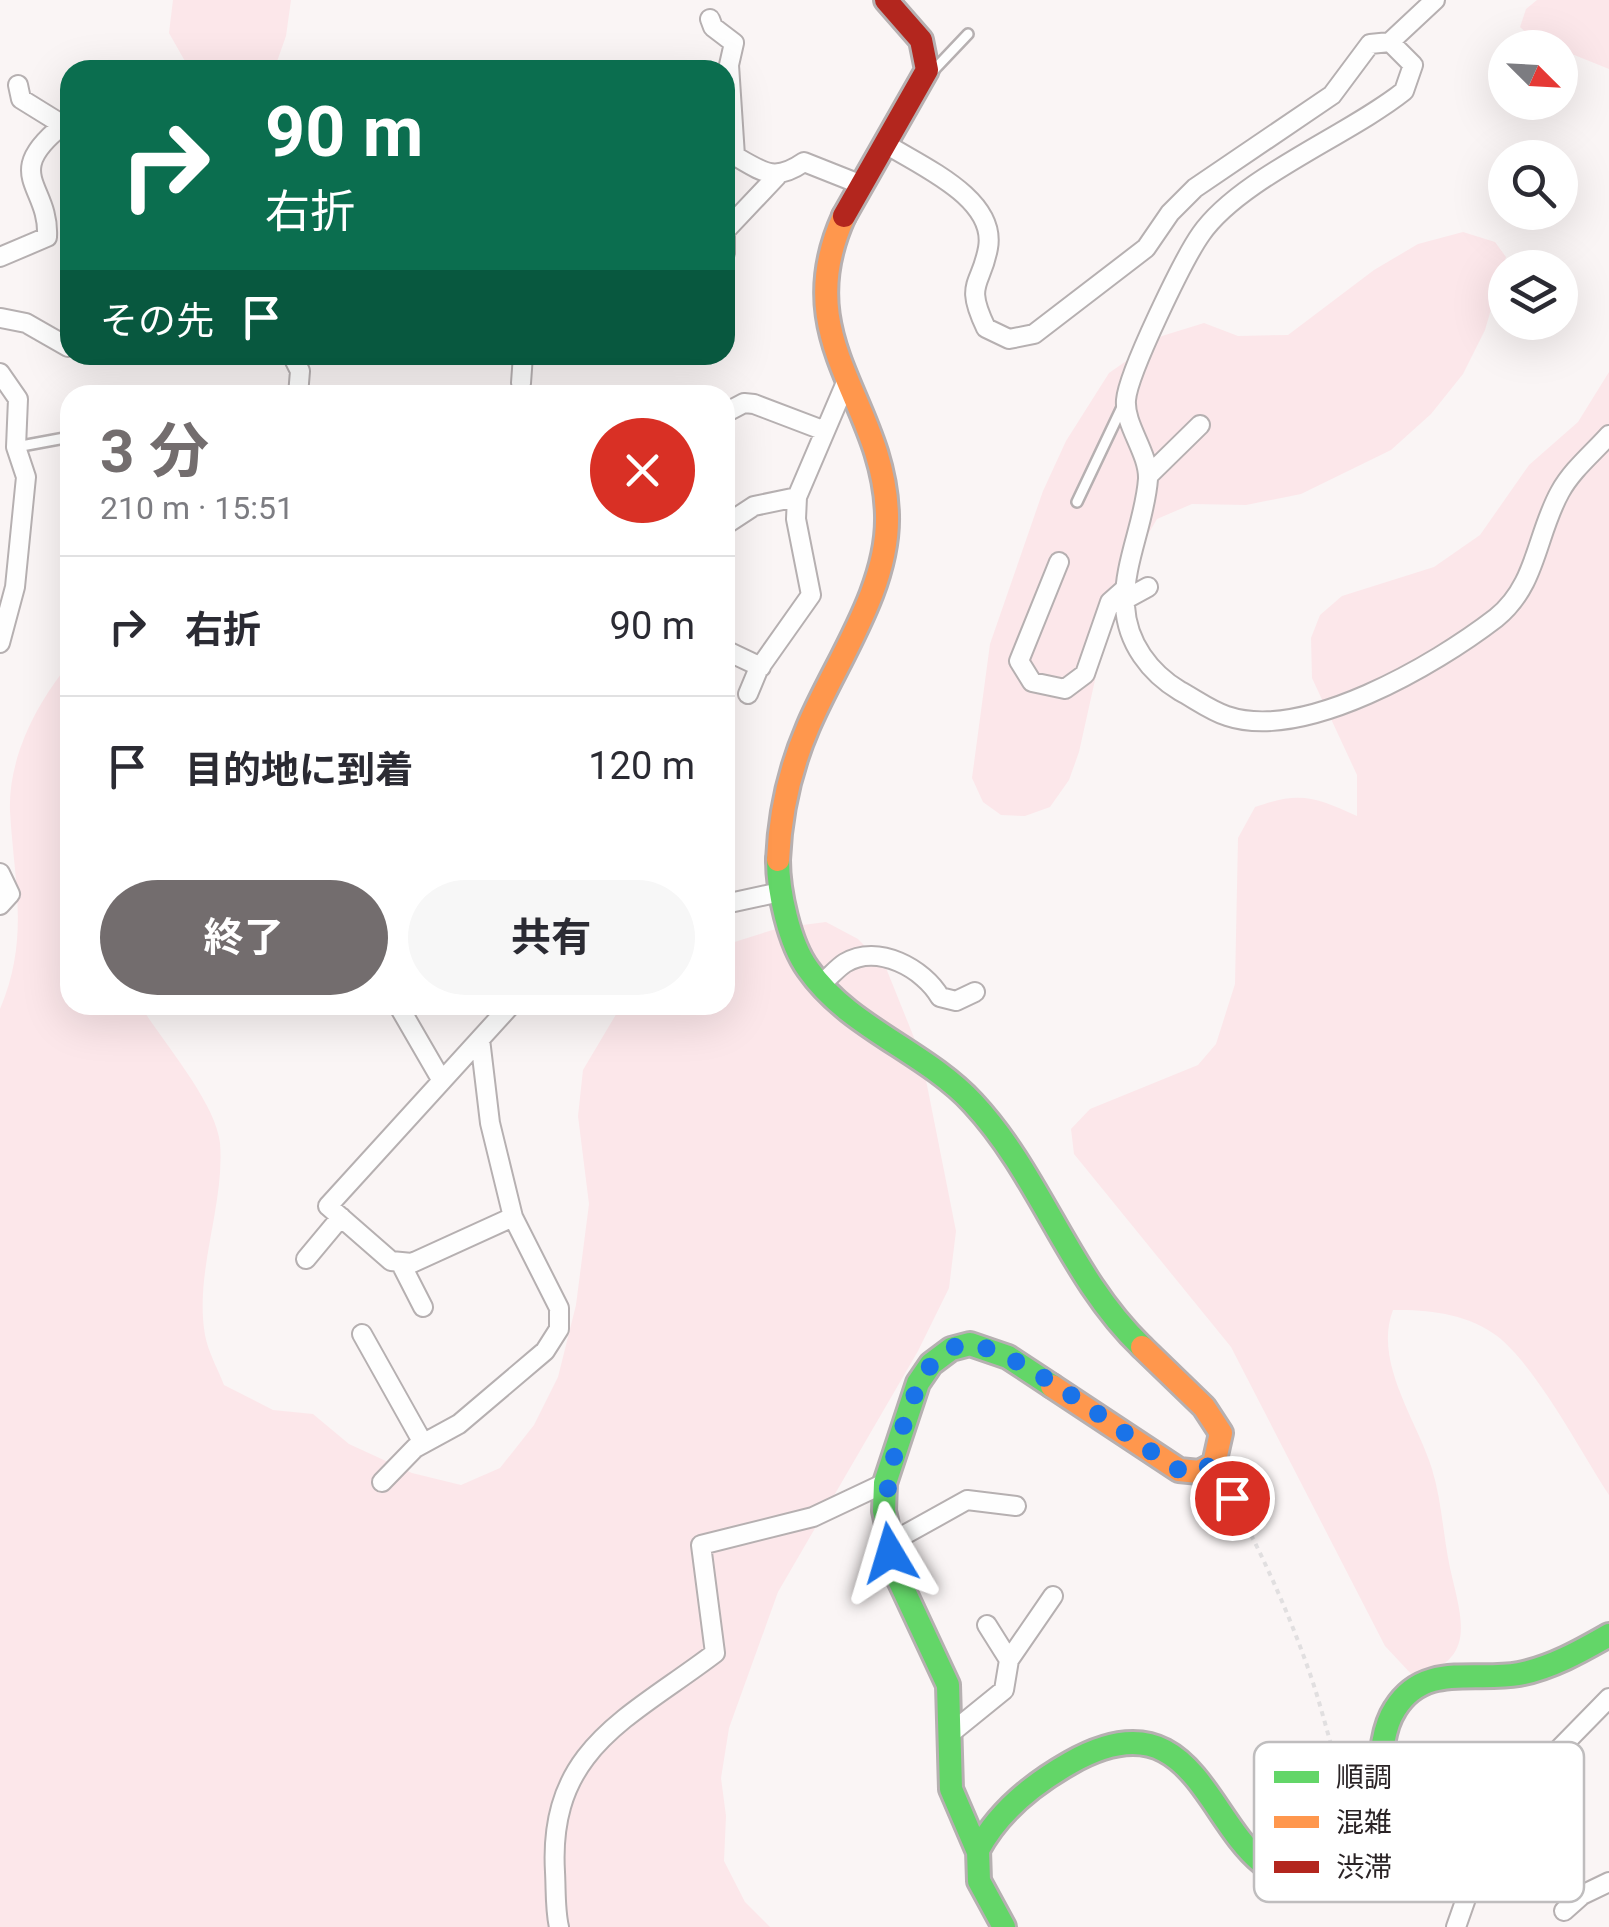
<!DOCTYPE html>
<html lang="ja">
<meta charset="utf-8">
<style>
:root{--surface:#fff;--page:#f7f7f7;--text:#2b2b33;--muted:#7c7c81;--line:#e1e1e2;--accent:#736d6e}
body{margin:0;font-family:Roboto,"Noto Sans JP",sans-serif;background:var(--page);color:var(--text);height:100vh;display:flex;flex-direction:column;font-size:38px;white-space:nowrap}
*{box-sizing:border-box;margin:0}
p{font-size:32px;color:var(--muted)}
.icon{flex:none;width:55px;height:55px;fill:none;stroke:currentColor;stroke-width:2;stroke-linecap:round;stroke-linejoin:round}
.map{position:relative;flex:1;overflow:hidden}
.details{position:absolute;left:60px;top:385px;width:675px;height:630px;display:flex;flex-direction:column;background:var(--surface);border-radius:30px;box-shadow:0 10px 40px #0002}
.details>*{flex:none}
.banner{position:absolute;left:60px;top:60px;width:675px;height:305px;border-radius:30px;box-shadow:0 10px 40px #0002;background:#0b6e4f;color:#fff;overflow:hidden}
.needle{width:65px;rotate:114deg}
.controls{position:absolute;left:1488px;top:30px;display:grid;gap:20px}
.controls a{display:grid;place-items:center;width:90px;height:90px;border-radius:50%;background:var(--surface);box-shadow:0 10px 40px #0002;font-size:50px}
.pin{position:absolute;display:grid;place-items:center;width:85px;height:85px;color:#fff;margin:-42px;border:5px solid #fff;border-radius:50%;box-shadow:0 2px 10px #0007}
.me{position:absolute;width:110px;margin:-55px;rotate:353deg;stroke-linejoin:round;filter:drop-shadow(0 0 8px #0008)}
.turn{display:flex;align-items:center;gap:35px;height:210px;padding:0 40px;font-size:45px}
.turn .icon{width:130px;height:130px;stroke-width:2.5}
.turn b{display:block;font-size:70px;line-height:85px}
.then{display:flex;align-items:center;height:95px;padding:0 40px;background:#0003;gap:20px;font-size:38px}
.round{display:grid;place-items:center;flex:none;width:105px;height:105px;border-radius:52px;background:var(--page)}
.overview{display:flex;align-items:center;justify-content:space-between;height:170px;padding:0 40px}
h1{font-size:60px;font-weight:700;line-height:75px;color:var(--accent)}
.action{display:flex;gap:20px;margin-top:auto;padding:20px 40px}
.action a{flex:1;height:115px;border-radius:60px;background:var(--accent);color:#fff;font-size:40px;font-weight:700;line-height:115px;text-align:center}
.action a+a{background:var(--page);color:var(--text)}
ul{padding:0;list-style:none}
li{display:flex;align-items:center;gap:30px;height:140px;padding:0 40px;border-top:2px solid var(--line)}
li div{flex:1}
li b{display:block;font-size:38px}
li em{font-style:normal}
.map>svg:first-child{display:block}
.green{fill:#fce7ea}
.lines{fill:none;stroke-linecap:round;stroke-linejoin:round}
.lane-casing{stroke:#b6b0b1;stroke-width:14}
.street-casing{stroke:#b6b0b1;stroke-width:22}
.fast-casing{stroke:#b6b0b1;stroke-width:28}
.slow-casing{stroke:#b6b0b1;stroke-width:28}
.jam-casing{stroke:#b6b0b1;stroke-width:28}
.path{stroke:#e1dfe0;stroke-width:4;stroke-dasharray:5 5;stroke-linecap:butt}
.lane{stroke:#fefefe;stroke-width:9}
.street{stroke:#fefefe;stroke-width:18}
.fast{stroke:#63d668;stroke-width:22}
.slow{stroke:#ff974d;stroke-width:22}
.jam{stroke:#b3261e;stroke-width:22}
.route{stroke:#1a73e8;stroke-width:18;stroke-dasharray:0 32.4}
.key{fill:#fff;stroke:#bfbdbe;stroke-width:2.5}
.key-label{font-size:28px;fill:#2b2426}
</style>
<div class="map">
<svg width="1609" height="1927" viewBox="0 0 1609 1927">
<rect width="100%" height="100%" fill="#faf5f5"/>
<path class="green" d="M173,0H291L286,36L274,70H190L169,33Z
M1537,0H1609V69L1532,38L1520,27L1526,9Z
M1463,232L1495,242L1506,257L1485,330L1463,374L1431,414L1391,450L1301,494L1246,505L1192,504L1157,519L1131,563L1107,626L1079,752L1069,780L1050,807L1025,816L1001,815L983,802L972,778L990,644L1043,491L1066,441L1109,373L1162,336L1204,323L1238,336L1288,335L1374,270L1418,244Z
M1609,372V1495C1581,1452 1536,1366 1497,1336C1469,1314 1427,1309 1393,1310C1373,1362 1417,1420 1432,1469C1442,1502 1443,1535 1450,1568C1461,1618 1479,1660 1414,1677L1385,1646L1231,1347L1074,1154L1071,1129L1090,1109L1198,1065L1216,1044L1235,984L1238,838L1255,807C1300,791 1315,797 1357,816V775L1312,678L1311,638L1320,615L1342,596L1434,567L1480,535L1529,465L1578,422Z
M70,663V1005H140C163,1042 216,1103 220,1143C225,1206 194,1272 205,1335C208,1352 218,1369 224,1385L273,1410L313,1414L349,1444L412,1473L461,1485L500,1468L534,1425L558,1377L576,1305L589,1204L578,1116L583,1070L618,1011L626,1005H725V945L779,928L826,922L858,939L886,968L921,1055L956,1231L949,1288L918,1351L778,1592L729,1728L721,1778L726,1816L724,1861L745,1902L770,1927H0V1009C30,938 14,883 10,811C8,758 37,702 70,663Z"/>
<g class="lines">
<g class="lane-casing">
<path id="lane" d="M932,72L968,34
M16,447L70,437
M1077,502L1124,403"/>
</g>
<g class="street-casing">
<path id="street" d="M710,19L713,27L734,43L729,65L735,156C764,173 775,182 804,162L862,185
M1390,42L1413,65L1404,91C1349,135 1240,178 1201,234C1184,258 1128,373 1126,400C1124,425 1149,453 1148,479C1145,522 1123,563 1125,606C1127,643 1150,673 1180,691C1195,699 1211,711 1227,716C1304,742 1435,665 1496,618C1537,585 1536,535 1560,492C1572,470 1593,453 1609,435
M886,144C920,166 997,198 988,248C981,287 964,282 986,328L1009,339L1034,334L1146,248L1170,213L1195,188L1332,95L1370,44L1390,42L1435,0
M725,253V231L777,176
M0,257L47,237C50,185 0,175 63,125L21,99L18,85
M1,318L26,323L68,347
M292,355L300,371L298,395
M0,373L18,399L16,447L26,477L15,587L0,643
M521,383L523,355
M725,413L744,403L754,404L825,431
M1148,476L1200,425
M725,525L754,506L797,497
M1059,562L1019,661L1032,682L1065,689L1085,674L1110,602L1127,587
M1126,599L1148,587
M725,650L761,667
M748,694L758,670L811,595L796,519L797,497L847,380
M0,873L10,894L0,905
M725,904L780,892
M821,984C829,978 837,968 845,963C878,943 924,969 940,997L956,1001L975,992
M398,1005L442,1081
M511,1005L328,1206L391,1261L412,1263L513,1217
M306,1259L341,1217
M400,1262L423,1307
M362,1334L423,1443
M382,1482L415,1448L459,1424L545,1351L559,1329V1308L513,1217L490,1123L480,1039
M888,1544L967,1500L1016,1506
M987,1625L1009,1660
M951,1733L1004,1690L1009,1660L1053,1596
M1564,1911L1582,1895L1609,1882
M559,1927C555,1910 556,1890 555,1872C548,1749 628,1719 715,1653L701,1545L813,1517L885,1483
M1456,1927L1482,1853L1511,1798L1609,1698"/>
</g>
<g class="fast-casing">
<path id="fast" d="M778,860C778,891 789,943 808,969C849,1028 925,1051 973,1103C1041,1176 1069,1277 1142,1347
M978,1852L951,1789L948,1685L899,1580L884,1511L885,1483L918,1383L931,1364L951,1349L970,1344L1008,1357L1052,1386
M1004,1927L979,1881L978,1850C998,1812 1033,1784 1070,1763C1223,1676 1205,1901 1325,1878C1404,1863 1363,1758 1395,1709C1424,1662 1474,1682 1519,1674C1551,1668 1581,1651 1609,1635"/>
</g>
<g class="slow-casing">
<path id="slow" d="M778,860C780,812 789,771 808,727C836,661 889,589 887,515C884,400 787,341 844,216
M1052,1386L1179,1470L1199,1472L1214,1464L1221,1433L1204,1407L1142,1347"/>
</g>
<g class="jam-casing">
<path id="jam" d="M844,216L927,70L921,40L886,0"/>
</g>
<path class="path" d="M1223,1482C1257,1543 1286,1605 1309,1671C1326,1718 1333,1766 1356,1810"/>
<use href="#lane" class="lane"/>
<use href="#street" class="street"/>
<use href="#fast" class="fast"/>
<use href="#slow" class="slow"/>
<use href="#jam" class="jam"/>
</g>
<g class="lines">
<path class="route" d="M890,1553C881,1496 890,1466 908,1412C918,1385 934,1342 971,1345C1018,1348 1133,1442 1179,1470L1190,1474L1214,1464L1232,1498"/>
</g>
<rect x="1254" y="1742" width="330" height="160" rx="15" class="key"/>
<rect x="1274" y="1771" width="45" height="12" fill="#63d668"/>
<rect x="1274" y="1816" width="45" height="12" fill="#ff974d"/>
<rect x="1274" y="1861" width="45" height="12" fill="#b3261e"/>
<g class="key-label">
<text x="1336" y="1787">順調</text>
<text x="1336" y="1832">混雑</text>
<text x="1336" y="1877">渋滞</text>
</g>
</svg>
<div class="controls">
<a><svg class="needle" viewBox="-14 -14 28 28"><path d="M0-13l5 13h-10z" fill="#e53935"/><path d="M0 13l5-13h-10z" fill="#7c7c81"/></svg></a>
<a><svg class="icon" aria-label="search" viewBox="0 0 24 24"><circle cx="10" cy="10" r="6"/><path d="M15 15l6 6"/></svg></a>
<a><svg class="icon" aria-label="layers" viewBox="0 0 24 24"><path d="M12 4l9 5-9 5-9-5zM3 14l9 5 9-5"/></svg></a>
</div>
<div class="pin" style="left:1232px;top:1498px;background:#d93025"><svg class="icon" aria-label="arrive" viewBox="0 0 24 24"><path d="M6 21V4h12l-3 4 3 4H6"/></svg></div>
<svg class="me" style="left:890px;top:1553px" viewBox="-20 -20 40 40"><path d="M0-17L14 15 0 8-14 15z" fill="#1a73e8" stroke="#fff" stroke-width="4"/></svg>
<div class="banner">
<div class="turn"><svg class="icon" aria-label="right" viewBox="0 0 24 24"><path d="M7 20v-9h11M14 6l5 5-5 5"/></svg><div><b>90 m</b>右折</div></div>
<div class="then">その先<svg class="icon" aria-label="arrive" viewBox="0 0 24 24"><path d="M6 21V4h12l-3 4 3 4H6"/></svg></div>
</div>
<section class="details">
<div class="overview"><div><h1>3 分</h1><p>210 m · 15:51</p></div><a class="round" style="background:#d93025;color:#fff"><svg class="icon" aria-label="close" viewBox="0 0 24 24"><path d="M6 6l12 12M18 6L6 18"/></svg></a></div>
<ul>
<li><svg class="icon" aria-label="right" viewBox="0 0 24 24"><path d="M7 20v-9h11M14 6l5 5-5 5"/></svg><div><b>右折</b></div><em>90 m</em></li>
<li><svg class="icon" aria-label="arrive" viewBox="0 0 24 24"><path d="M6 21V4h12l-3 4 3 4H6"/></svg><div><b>目的地に到着</b></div><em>120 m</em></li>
</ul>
<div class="action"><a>終了</a><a>共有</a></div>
</section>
</div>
